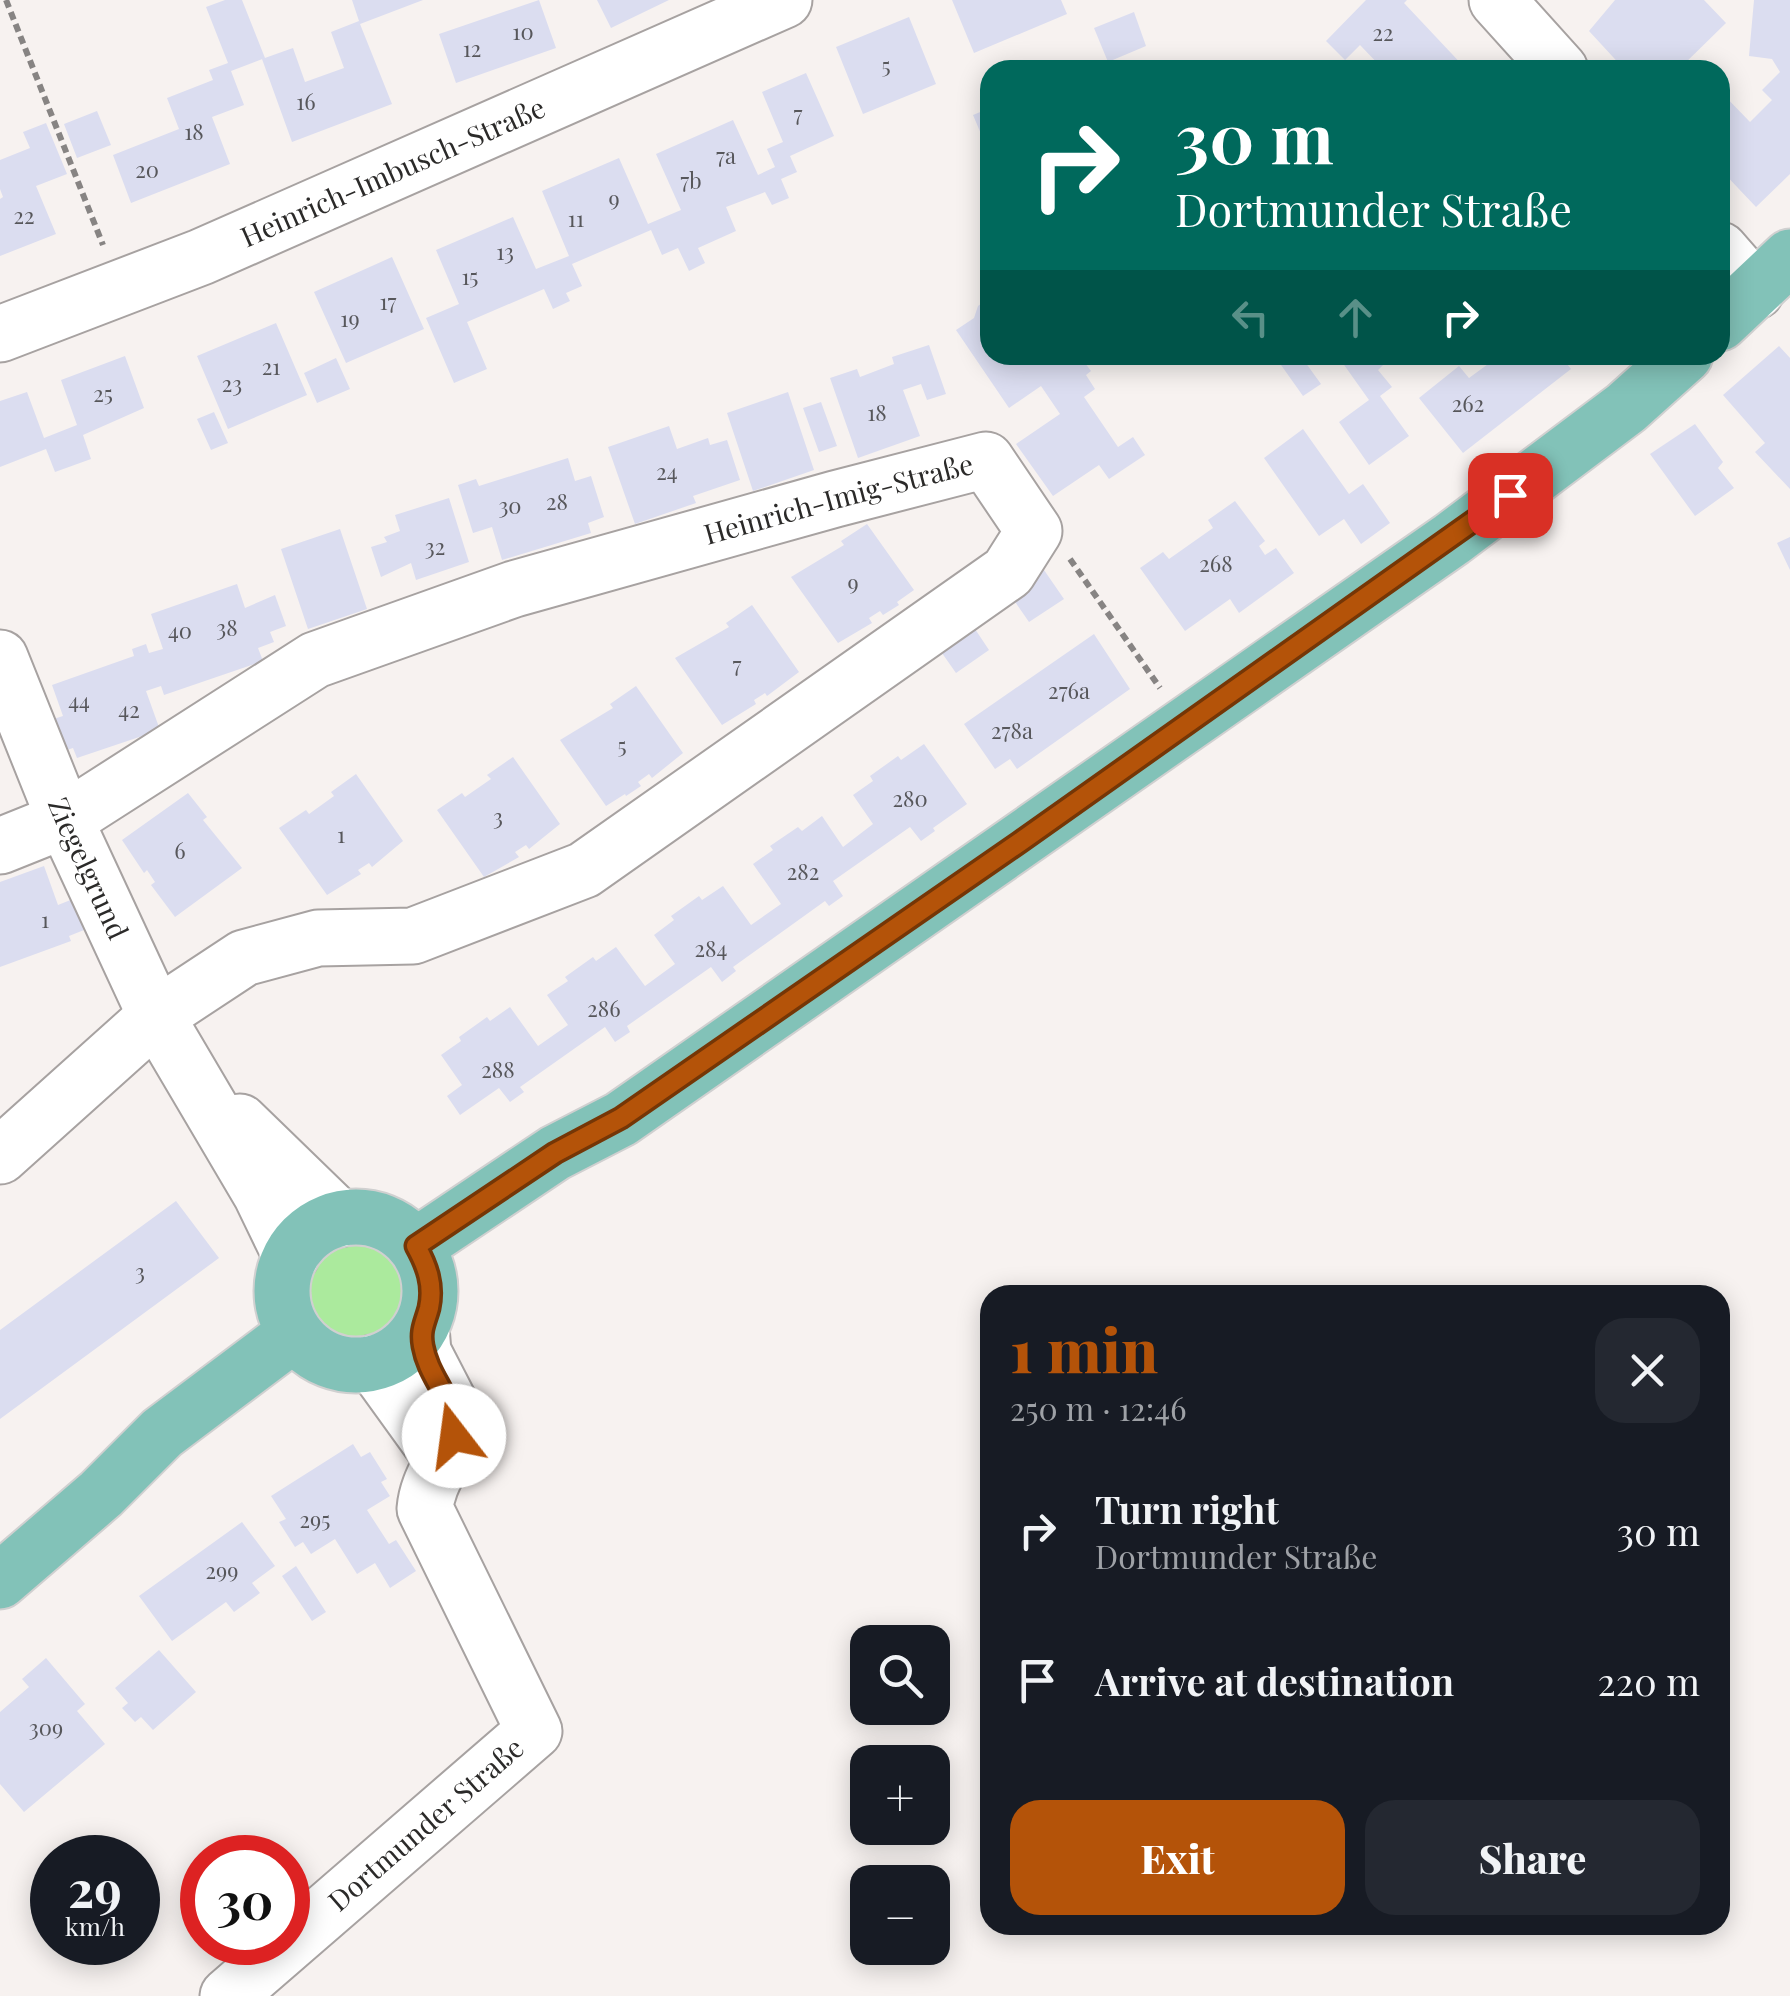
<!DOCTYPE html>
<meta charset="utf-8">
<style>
:root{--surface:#171b24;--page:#242831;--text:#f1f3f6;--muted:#9ea1a6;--accent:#b45309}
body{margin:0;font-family:"Playfair Display",serif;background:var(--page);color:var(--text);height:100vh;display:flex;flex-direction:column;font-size:38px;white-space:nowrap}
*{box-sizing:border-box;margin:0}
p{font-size:32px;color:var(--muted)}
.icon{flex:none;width:55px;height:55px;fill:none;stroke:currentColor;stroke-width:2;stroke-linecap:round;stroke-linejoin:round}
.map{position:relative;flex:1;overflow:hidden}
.side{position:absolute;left:980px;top:1285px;width:750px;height:650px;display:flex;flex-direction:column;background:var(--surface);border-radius:30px;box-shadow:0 5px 25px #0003}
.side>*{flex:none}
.guide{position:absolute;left:980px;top:60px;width:750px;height:305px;border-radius:30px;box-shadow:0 5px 25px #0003;background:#00695c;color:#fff;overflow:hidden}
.buttons{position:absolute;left:850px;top:1625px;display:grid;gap:20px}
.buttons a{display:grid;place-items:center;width:100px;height:100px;border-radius:20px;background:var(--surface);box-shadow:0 5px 25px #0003;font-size:50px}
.speed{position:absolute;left:30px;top:1835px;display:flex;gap:20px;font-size:50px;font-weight:700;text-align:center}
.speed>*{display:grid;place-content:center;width:130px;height:130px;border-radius:50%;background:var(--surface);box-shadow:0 5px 25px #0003;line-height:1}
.speed small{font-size:25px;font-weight:400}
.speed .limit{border:15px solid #d22;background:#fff;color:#111}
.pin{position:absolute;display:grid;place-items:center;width:85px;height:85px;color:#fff;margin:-42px;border-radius:20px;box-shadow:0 5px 15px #0006}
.me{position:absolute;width:110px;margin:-55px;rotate:345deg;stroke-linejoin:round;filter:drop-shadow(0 0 8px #0008)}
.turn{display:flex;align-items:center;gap:35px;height:210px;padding:0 30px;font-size:45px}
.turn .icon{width:130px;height:130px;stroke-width:2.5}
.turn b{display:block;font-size:70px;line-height:85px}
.lanes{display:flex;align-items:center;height:95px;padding:0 30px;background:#0003;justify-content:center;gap:50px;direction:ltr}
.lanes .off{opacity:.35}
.round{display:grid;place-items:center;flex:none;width:105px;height:105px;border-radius:30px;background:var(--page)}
.headline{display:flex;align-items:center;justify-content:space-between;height:170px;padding:0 30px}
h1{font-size:60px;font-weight:800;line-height:75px;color:var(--accent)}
.action{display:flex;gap:20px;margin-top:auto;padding:20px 30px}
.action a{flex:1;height:115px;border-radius:30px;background:var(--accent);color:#fff;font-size:40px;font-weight:800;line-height:115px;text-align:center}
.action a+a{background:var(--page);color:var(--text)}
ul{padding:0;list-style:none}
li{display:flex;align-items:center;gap:30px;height:150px;padding:0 30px}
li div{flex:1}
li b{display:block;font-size:38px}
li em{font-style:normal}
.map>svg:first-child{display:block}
.green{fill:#abea9d}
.building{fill:#dbddf0}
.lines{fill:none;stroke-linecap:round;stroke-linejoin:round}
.minor-casing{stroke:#a7a2a1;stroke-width:59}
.major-casing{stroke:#d0d0d0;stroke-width:59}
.path{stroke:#878483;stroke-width:6;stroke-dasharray:8 5;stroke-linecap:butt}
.minor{stroke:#fff;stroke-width:55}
.major{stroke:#82c2b8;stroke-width:55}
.route-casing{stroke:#753606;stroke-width:25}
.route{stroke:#b45309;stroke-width:18}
.labels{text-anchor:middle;stroke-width:9;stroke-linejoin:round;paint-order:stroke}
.number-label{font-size:22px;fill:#57575b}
.street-label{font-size:28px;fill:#2b2a29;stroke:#fff}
</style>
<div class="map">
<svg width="1790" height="1996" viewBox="0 0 1790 1996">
<rect width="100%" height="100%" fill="#f7f2f0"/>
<path class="green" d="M309 1290a47 47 0 1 1 94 0a47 47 0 1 1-94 0Z"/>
<path class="building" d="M225,0H242L265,58L231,71L244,105L212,117L230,164L131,203L113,155L179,129L167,98L213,80L209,70L228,63L206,7Z
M352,0H423L360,24L392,104L292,142L262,59L293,48L305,82L344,68L331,32L359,21Z
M539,0L556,48L456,83L439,34Z
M597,0H669L611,28Z
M952,0H1061L1067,14L974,53Z
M1366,0H1407L1404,3L1467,70H1384L1360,45L1345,60L1326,41Z
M1615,0H1704L1726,23L1678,70H1625L1589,31Z
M1754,0H1790V174L1756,207L1720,169V91L1750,122L1772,100L1762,90L1780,72L1772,59L1749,56Z
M1134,12L1146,46L1108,62L1094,28Z
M909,17L936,84L863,114L836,47Z
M806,73L834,136L790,156L797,172L781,179L789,198L772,205L765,192L726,207L736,231L698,248L705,263L689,271L678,248L662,255L651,230L572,264L582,286L566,293L570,301L553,309L544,289L467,322L487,369L454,383L426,318L459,304L436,250L513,217L536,269L569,256L542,191L619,158L648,224L681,210L656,154L733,120L758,175L775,167L767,149L783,142L762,92Z
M990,108V147L987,148L973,115Z
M97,111L111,145L77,158L64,124Z
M46,123L67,174L36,186L56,234L0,256V199L3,197L0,189V160L30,148L23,132Z
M392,257L424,329L346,363L314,292Z
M986,300L990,301V355H1066L1070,360L1079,355L1091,371L1086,375L1095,389L1084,397L1118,447L1133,437L1145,455L1109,479L1099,465L1053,496L1016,444L1060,414L1041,386L1009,408L956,330L974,318L978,306Z
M276,323L307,395L228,429L197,356Z
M929,345L946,394L927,400L921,384L903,390L920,436L858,458L830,378L857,369L860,377L894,364L892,357Z
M1779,346L1790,358V489L1755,452L1765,443L1723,395Z
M1296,355H1300L1321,384L1303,396L1281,365Z
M1337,355H1411L1410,362L1389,359L1378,370L1392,387L1380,396L1409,436L1369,465L1339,422L1369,400Z
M1493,355H1560L1571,369L1463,453L1419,398L1459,366L1469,378L1495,359Z
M125,356L144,408L83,435L91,459L55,472L46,449L0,467V401L27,392L44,438L77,425L61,380Z
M336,358L350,389L317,403L304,373Z
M788,392L814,470L753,491L727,413Z
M821,402L837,446L819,452L803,408Z
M214,412L228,443L211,450L197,419Z
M1695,424L1723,462L1718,468L1734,488L1695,516L1650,454Z
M669,426L677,449L708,438L710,445L727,440L740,480L693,496L696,503L635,524L608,447Z
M1303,429L1349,494L1363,484L1390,523L1361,544L1344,519L1319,536L1264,458Z
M568,458L575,481L591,476L604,517L588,523L591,533L502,560L492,527L473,533L458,485L476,479L479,486Z
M449,498L469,562L416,580L411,563L381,577L371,547L387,542L384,537L400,531L395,515Z
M1235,501L1265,541L1259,546L1265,555L1276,548L1294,573L1239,613L1230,599L1185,631L1140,568L1163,552L1169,559L1213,528L1208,520Z
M867,524L914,590L897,602L899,605L883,615L880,611L869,618L872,623L838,643L791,577L844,545L841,541Z
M340,529L367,609L308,629L281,549Z
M1790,537V570L1777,543Z
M1044,570L1064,599L1029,622L1009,593Z
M237,584L245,608L275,595L286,626L270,632L274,642L258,648L263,661L164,695L161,686L146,691L160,730L77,758L73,748L58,753L47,721L63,716L52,685L134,656L132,649L146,644L149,653L163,649L151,614Z
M752,605L799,672L767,696L765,693L754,700L756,704L722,725L675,658L729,627L726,623Z
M971,623L989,650L956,673L937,646Z
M1094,634L1130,689L1017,769L1010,759L995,769L964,724Z
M636,686L683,753L652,778L649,774L638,782L641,786L626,796L625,794L606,806L560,740L613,708L610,704Z
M924,744L967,804L933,828L935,831L921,841L910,827L833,881L843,896L829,906L825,901L733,967L736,971L722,982L711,967L627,1026L630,1032L615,1042L605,1027L520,1087L524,1092L510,1102L499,1088L460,1115L447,1096L462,1085L441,1055L461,1041L459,1037L487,1017L490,1021L510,1007L538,1046L568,1025L547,995L568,981L565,977L593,957L596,961L616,947L645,986L675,964L654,935L674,920L671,916L699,896L702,900L723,886L751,925L781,904L753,864L773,850L770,846L798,827L802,831L822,816L843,847L873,824L853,795L873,781L870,776L898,756L901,760Z
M513,757L560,824L529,849L526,845L515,852L519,857L484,877L437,810L462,793L465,797L491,779L487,775Z
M356,774L403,841L372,867L369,863L358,870L361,874L327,895L279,828L306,810L309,814L334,796L331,792Z
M188,793L207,817L203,820L242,868L175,917L151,885L155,882L147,870L144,873L122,840Z
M44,866L58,905L73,899L84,930L69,936L71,941L0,967V882Z
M176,1201L219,1258L0,1419V1330Z
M353,1444L361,1457L370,1452L387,1479L381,1482L390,1496L367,1510L389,1544L396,1540L416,1571L390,1588L375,1563L357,1574L335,1539L311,1554L303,1542L295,1547L279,1522L286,1519L271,1496Z
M242,1522L275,1566L252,1583L260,1593L234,1612L226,1602L172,1641L139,1596Z
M296,1566L326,1612L312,1621L282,1576Z
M159,1650L196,1692L153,1730L141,1717L135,1722L122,1708L128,1703L115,1688Z
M46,1658L85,1704L77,1711L105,1744L24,1812L0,1784V1712L29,1687L22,1679Z"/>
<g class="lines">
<g class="minor-casing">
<g id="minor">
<path d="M1497,0L1560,70"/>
<path d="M1720,250L1756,291"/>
<path id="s1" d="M0,334L201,257L784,0"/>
<path id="s2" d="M0,658L65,820L156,1016L261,1194L291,1256"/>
<path id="s3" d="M0,846L65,820L315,660L514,589L835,499L986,460L1034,531L1008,572L584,870L413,936L318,938L244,958L156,1016L0,1156"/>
<path d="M240,1122L340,1219"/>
<path d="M373,1363L443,1460"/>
<path id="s4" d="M228,1996L534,1731L425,1509C428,1472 457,1452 454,1412L423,1352L421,1328"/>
</g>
</g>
<g class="major-casing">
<path id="major" d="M1720,323L1790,257
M282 1291a74 74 0 1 1 148 0a74 74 0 1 1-148 0Z
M416,1246L555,1153L621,1119L1452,539L1626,408L1685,355
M0,1581L101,1494L162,1433L295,1333"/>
</g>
<path class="path" d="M6,0L103,245
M1070,559L1160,688"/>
<use href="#minor" class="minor"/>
<use href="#major" class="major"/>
</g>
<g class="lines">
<g class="route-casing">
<path id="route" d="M454,1436C456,1399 429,1380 423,1346C420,1330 425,1323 429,1308C434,1285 427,1266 416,1246L555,1153L621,1118L1020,842L1510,495"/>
</g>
<use href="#route" class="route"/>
</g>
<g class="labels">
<g class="number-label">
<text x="523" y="40">10</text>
<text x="1383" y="41">22</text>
<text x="472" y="57">12</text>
<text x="886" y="74">5</text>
<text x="306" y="110">16</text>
<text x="798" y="122">7</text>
<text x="194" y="140">18</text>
<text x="726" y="164">7a</text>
<text x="147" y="178">20</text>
<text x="691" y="189">7b</text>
<text x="614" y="207">9</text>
<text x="24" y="224">22</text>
<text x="576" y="227">11</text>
<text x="505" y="260">13</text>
<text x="470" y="285">15</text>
<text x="388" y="310">17</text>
<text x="350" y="327">19</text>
<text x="271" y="375">21</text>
<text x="232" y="392">23</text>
<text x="103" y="402">25</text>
<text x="1468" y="412">262</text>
<text x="877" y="421">18</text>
<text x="667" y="480">24</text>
<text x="557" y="510">28</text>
<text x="510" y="514">30</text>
<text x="435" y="555">32</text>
<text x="1216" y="572">268</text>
<text x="853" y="591">9</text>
<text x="227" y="636">38</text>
<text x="180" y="639">40</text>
<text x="737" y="673">7</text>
<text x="1069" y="699">276a</text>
<text x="79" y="709">44</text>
<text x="129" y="718">42</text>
<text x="1012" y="739">278a</text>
<text x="622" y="754">5</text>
<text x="910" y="807">280</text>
<text x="498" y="825">3</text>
<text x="341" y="843">1</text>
<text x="180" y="859">6</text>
<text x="803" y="880">282</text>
<text x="45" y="928">1</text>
<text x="711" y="957">284</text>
<text x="604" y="1017">286</text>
<text x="498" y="1078">288</text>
<text x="140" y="1280">3</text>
<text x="315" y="1528">295</text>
<text x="222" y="1579">299</text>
<text x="46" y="1736">309</text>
</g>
<g class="street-label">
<text dy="10" stroke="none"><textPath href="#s1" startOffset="425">Heinrich-Imbusch-Straße</textPath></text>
<text dy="10" stroke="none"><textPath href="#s3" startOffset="915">Heinrich-Imig-Straße</textPath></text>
<text dy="10" stroke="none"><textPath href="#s2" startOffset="228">Ziegelgrund</textPath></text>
<text dy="10" stroke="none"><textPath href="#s4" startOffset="262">Dortmunder Straße</textPath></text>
</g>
</g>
</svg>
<div class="buttons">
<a><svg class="icon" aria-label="search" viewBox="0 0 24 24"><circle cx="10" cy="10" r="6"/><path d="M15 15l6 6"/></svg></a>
<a>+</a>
<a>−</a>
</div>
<div class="speed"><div>29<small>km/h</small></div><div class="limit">30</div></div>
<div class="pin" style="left:1510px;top:495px;background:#d93025"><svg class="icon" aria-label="arrive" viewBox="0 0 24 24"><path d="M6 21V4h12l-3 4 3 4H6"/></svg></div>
<svg class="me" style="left:454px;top:1436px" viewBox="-20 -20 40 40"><circle r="19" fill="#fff"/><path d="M0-13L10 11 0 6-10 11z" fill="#b45309"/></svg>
<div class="guide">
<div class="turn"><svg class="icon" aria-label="right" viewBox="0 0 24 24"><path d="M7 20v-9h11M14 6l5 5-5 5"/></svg><div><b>30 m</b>Dortmunder Straße</div></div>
<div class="lanes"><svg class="icon off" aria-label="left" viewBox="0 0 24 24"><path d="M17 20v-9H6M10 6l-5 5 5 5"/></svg><svg class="icon off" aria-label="ahead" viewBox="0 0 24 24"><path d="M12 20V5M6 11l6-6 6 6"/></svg><svg class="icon" aria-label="right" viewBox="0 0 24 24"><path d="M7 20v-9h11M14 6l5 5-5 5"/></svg></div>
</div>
<section class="side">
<div class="headline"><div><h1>1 min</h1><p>250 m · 12:46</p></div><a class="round"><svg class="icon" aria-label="close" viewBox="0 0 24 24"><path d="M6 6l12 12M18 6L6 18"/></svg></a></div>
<ul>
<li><svg class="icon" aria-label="right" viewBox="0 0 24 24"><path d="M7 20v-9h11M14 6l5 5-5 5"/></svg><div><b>Turn right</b><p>Dortmunder Straße</p></div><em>30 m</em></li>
<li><svg class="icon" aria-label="arrive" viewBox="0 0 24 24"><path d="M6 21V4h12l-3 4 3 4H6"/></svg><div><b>Arrive at destination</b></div><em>220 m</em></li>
</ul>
<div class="action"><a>Exit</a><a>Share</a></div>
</section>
</div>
